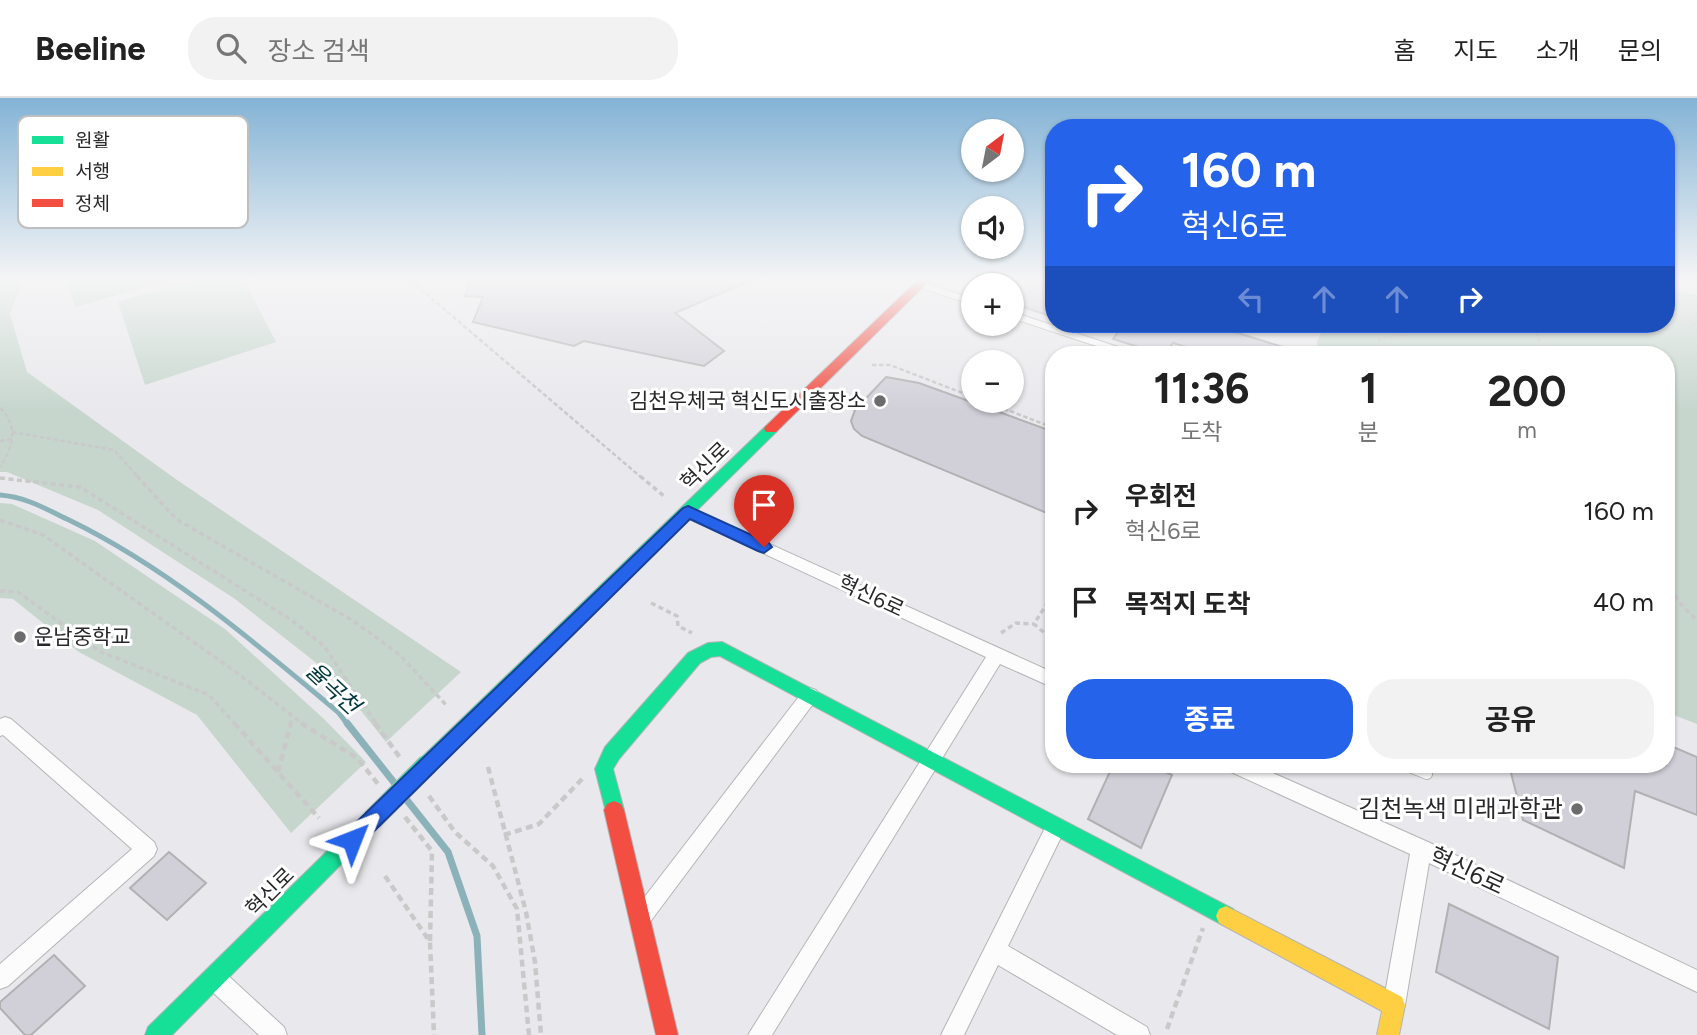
<!DOCTYPE html>
<html lang="ko">
<meta charset="utf-8">
<style>
:root{--surface:#fff;--page:#f2f2f2;--text:#222;--muted:#767676;--line:#e0e0e0;--accent:#2563eb}
body{margin:0;font-family:Figtree,"Noto Sans KR",sans-serif;background:var(--page);color:var(--text);height:100vh;display:flex;flex-direction:column;font-size:26px;white-space:nowrap}
*{box-sizing:border-box;margin:0}
p{font-size:23px;color:var(--muted)}
.icon{flex:none;width:38px;height:38px;fill:none;stroke:currentColor;stroke-width:2;stroke-linecap:round;stroke-linejoin:round}
.map{position:relative;flex:1;overflow:hidden}
.drawer{position:absolute;left:1045px;top:248px;width:630px;height:427px;display:flex;flex-direction:column;background:var(--surface);border-radius:28px;box-shadow:0 2px 5px #0004}
.drawer>*{flex:none}
.hud{position:absolute;left:1045px;top:21px;width:630px;height:214px;border-radius:28px;box-shadow:0 2px 5px #0004;background:#2563eb;color:#fff;overflow:hidden}
.needle{width:46px;rotate:32deg}
.controls{position:absolute;left:961px;top:21px;display:grid;gap:14px}
.controls a{display:grid;place-items:center;width:63px;height:63px;border-radius:50%;background:var(--surface);box-shadow:0 2px 5px #0004;font-size:35px}
.pin{position:absolute;display:grid;place-items:center;width:60px;height:60px;color:#fff;margin:-72px -30px;border-radius:50% 50% 50% 0;rotate:-45deg;box-shadow:0 0 7px #0007}
.pin .icon{rotate:45deg}
.me{position:absolute;width:77px;margin:-38px;rotate:45deg;stroke-linejoin:round;filter:drop-shadow(0 0 5px #0008)}
.turn{display:flex;align-items:center;gap:24px;height:147px;padding:0 21px;font-size:32px}
.turn .icon{width:91px;height:91px;stroke-width:2.5}
.turn b{display:block;font-size:49px;line-height:60px}
.lanes{display:flex;align-items:center;height:66px;padding:0 21px;background:#0003;justify-content:center;gap:35px;direction:ltr}
.lanes .off{opacity:.35}
.eta{display:flex;justify-content:space-evenly;align-items:center;height:119px;text-align:center}
.eta b{font-size:42px;font-weight:700;line-height:49px}
.primary-button{display:flex;gap:14px;margin-top:auto;padding:14px 21px}
.primary-button a{flex:1;height:80px;border-radius:28px;background:var(--accent);color:#fff;font-size:28px;font-weight:700;line-height:80px;text-align:center}
.primary-button a+a{background:var(--page);color:var(--text)}
ul{padding:0;list-style:none}
li{display:flex;align-items:center;gap:21px;height:91px;padding:0 21px}
li div{flex:1}
li b{display:block;font-size:26px}
li em{font-style:normal}
header{display:flex;align-items:center;gap:42px;box-sizing:border-box;height:98px;padding:0 35px;background:var(--surface);border-bottom:2px solid var(--line)}
header strong{font-size:33px}
nav{display:flex;gap:38px;margin-inline-start:auto;font-size:24px}
.search{width:490px;height:63px;background:var(--page);display:flex;align-items:center;gap:18px;box-sizing:border-box;padding:0 24px;border-radius:28px;color:var(--muted);font-size:26px}
.map>svg:first-child{display:block}
.green{fill:#c6d6cd}
.lines{fill:none;stroke-linecap:round;stroke-linejoin:round}
.stream-far1{stroke:#8bb2b9;stroke-width:5}
.stream{stroke:#8bb2b9;stroke-width:7}
.building{fill:#d1d0d9;stroke:#b1b1b3;stroke-width:2}
.lane-far1-casing{stroke:#b5b4b7;stroke-width:8}
.lane-casing{stroke:#b5b4b7;stroke-width:12}
.street-casing{stroke:#b5b4b7;stroke-width:2}
.fast-casing{stroke:#b5b4b7;stroke-width:2}
.slow-casing{stroke:#b5b4b7;stroke-width:2}
.jam-casing{stroke:#b5b4b7;stroke-width:2}
.path-far2{stroke:#c9c9ca;stroke-width:2.5;stroke-dasharray:4.5 2.5;stroke-linecap:butt}
.path-far1{stroke:#c9c9ca;stroke-width:3.5;stroke-dasharray:5 3.5;stroke-linecap:butt}
.path{stroke:#c9c9ca;stroke-width:4.5;stroke-dasharray:7 4.5;stroke-linecap:butt}
.lane-far1{stroke:#fcfcfc;stroke-width:6}
.lane{stroke:#fcfcfc;stroke-width:10}
.street{fill:#fcfcfc;fill-rule:evenodd}
.fast{fill:#16e098;fill-rule:evenodd}
.slow{fill:#ffcf43;fill-rule:evenodd}
.jam{fill:#f24e42;fill-rule:evenodd}
.fast-bridge-casing{stroke:#b5b4b7;stroke-width:22;stroke-linecap:butt}
.fast-bridge{stroke:#16e098;stroke-width:20}
.route{fill:#2563eb;stroke:#184099;stroke-width:2}
.poi-dot{fill:#6c6c6f;stroke:#fff;stroke-width:2.5}
.labels{text-anchor:middle;stroke-width:6;stroke-linejoin:round;paint-order:stroke}
.poi-label{font-size:21px;fill:#29292b;stroke:#fff;text-anchor:end}
.street-label{font-size:21px;fill:#29292b;stroke:#fff}
.water-label{font-size:23px;font-style:italic;fill:#00383e;stroke:#fff}
.near-poi-label{font-size:24px;fill:#29292b;stroke:#fff;text-anchor:end}
.near-street-label{font-size:24px;fill:#29292b;stroke:#fff}
.key{fill:#fff;stroke:#bfbfbf;stroke-width:2}
.key-label{font-size:19px;fill:#29292b}
</style>
<header>
<strong>Beeline</strong>
<div class="search"><svg class="icon" aria-label="search" viewBox="0 0 24 24"><circle cx="10" cy="10" r="6"/><path d="M15 15l6 6"/></svg>장소 검색</div>
<nav><a>홈</a><a>지도</a><a>소개</a><a>문의</a></nav>
</header>
<div class="map">
<svg width="1697" height="937" viewBox="0 0 1697 937">
<rect width="100%" height="100%" fill="#e9e8ec"/>
<path class="green" d="M0,182H23L10,216L27,274L177,382L461,574L386,644L333,578L235,501L98,412L7,374H0Z
M67,182H170L75,209Z
M194,182H244L276,244L145,287L118,204Z
M1666,190L1697,197V626L1666,614V257H1320L1317,244L1325,226H1666Z
M0,405L12,406L95,443L225,531L324,621L366,664L291,735L197,617L79,554L13,501L0,500Z"/>
<g class="lines">
<path class="stream-far1" d="M0,397C26,399 46,411 69,422C168,470 254,544 338,614L348,627"/>
<path class="stream" d="M347,625L396,687
M406,701L448,754L477,838L482,937"/>
</g>
<path class="building" d="M470,182H752L675,215L724,253L704,268L584,243L574,248L473,224L483,199L465,198Z
M1012,182H1054V209L1047,217L1012,205Z
M1124,226H1209L1299,254V257H1212L1173,245L1164,257L1113,241Z
M886,279L919,285L1054,334V418L862,338L854,331L851,323L855,312Z
M1666,646L1697,659V717L1635,693L1624,770L1523,722L1509,667H1666Z
M1113,667H1151L1172,677L1141,750L1088,721Z
M169,754L206,785L167,822L130,790Z
M1449,806L1558,859L1549,931L1436,874Z
M54,857L85,888L31,937H25L0,910V904Z"/>
<g class="lines">
<g class="lane-far1-casing">
<path id="lane-far1" d="M919,186L973,204
M1012,217L1133,257"/>
</g>
<g class="lane-casing">
<path id="lane" d="M1405,667L1427,676"/>
</g>
<g class="street-casing">
<path id="street" d="M688,409L1054,575V590L1000,566L772,937H748L986,559L683,418L681,414L683,410Z
M810,590L816,592L819,597L816,602L647,828L640,831L633,828L630,821L633,814L804,592Z
M5,619L11,621L154,744L157,751L154,758L8,888L0,891V866L132,751L3,637L0,638V621Z
M1227,667H1255L1428,744L1697,872V894L1429,765L1405,907L1402,915L1394,918L1386,915L1383,907L1410,756L1229,673Z
M1056,720L1063,722L1066,729L1008,848L1147,929L1150,937H1117L998,867L964,937H941L1049,722Z
M214,869L222,872L284,929L287,937H259L206,888L203,880L206,872Z"/>
</g>
<g class="fast-casing">
<path id="fast" d="M771,327L778,331L776,334L435,672L428,674L421,672L419,666L421,660L766,328Z
M722,544L1233,811L1236,818L1233,825L1226,828L1219,825L720,558L711,559L700,565L619,661L613,671L624,712L621,718L614,721L607,718L595,671L605,649L688,555L708,545Z
M372,713L379,716L382,722L379,728L172,937H145L148,929L365,716Z"/>
</g>
<g class="slow-casing">
<path id="slow" d="M1226,808L1402,899L1405,907L1399,937H1377L1382,913L1219,825L1216,818L1219,811Z"/>
</g>
<g class="jam-casing">
<path id="jam" d="M918,182H930L776,334H766L764,331L766,328Z
M614,703L621,706L624,712L678,937H656L604,712L607,706Z"/>
</g>
<path class="path-far2" d="M410,182L642,380
M1666,214L1697,226
M1539,226L1537,237L1545,257
M1385,257L1379,241L1447,226
M872,267H890L973,299
M984,303L1054,330
M0,310C19,327 13,350 0,369
M12,334L114,352L139,380
M0,343L12,341"/>
<path class="path-far1" d="M137,378L176,421L355,524L400,557L447,608
M640,378L665,399
M0,380L80,389L290,521L324,548L377,627
M0,422L43,437L240,577L304,627
M1666,483L1683,509L1697,522
M0,493L18,494L99,553L209,597L236,627
M651,505L677,518L678,528L692,535
M1001,535L1016,525L1034,526
M1047,556L1051,549L1049,539L1034,526L1054,494
M290,627L292,620"/>
<path class="path" d="M234,625L319,720
M301,625L357,660L378,686
M375,625L401,661
M488,669L526,814L535,864L541,937
M278,674L291,625
M429,698L455,734L493,768L517,811L529,937
M405,719L432,753L430,844
M504,737L539,726L583,680
M385,778L430,844L434,937
M1167,931L1203,830"/>
<use href="#lane-far1" class="lane-far1"/>
<use href="#lane" class="lane"/>
<use href="#street" class="street"/>
<use href="#fast" class="fast"/>
<use href="#slow" class="slow"/>
<use href="#jam" class="jam"/>
<g class="fast-bridge-casing">
<path id="fast-bridge" d="M372,722L428,666"/>
</g>
<use href="#fast-bridge" class="fast-bridge"/>
</g>
<linearGradient id="sky" x2="0" y2="1"><stop stop-color="#83b3d5"/><stop offset="0.58" stop-color="#f5f5f6"/><stop offset="1" stop-color="#f5f5f6" stop-opacity="0"/></linearGradient>
<rect width="1697" height="313" fill="url(#sky)"/>
<path class="route" d="M688,408L769,445L772,449L764,455L758,453L690,421L359,748L352,751L345,748L342,742L345,735L683,410Z"/>
<g class="poi-dot">
<circle cx="880" cy="303" r="7"/>
<circle cx="20" cy="539" r="7"/>
<circle cx="1577" cy="711" r="7"/>
</g>
<g class="labels">
<g class="poi-label">
<text x="866" y="310">김천우체국 혁신도시출장소</text>
<text x="34" y="546" text-anchor="start">운남중학교</text>
</g>
<g class="street-label">
<text transform="translate(705 368) rotate(-44)" y="7">혁신로</text>
<text transform="translate(871 498) rotate(25)" y="7">혁신6로</text>
<text transform="translate(270 794) rotate(-45)" y="7">혁신로</text>
</g>
<g class="water-label">
<text transform="translate(333 590) rotate(43)" y="8">율곡천</text>
</g>
<g class="near-poi-label">
<text x="1563" y="719">김천녹색 미래과학관</text>
</g>
<g class="near-street-label">
<text transform="translate(1467 773) rotate(25)" y="8">혁신6로</text>
</g>
</g>
<rect x="18" y="18" width="230" height="112" rx="10" class="key"/>
<rect x="32" y="38" width="31" height="8" fill="#16e098"/>
<rect x="32" y="69" width="31" height="9" fill="#ffcf43"/>
<rect x="32" y="101" width="31" height="8" fill="#f24e42"/>
<g class="key-label">
<text x="75" y="49">원활</text>
<text x="75" y="80">서행</text>
<text x="75" y="112">정체</text>
</g>
</svg>
<div class="controls">
<a><svg class="needle" viewBox="-14 -14 28 28"><path d="M0-13l5 13h-10z" fill="#e53935"/><path d="M0 13l5-13h-10z" fill="#767676"/></svg></a>
<a><svg class="icon" aria-label="sound" viewBox="0 0 24 24"><path d="M4 9h4l5-4v14l-5-4H4zM17 9q2 3 0 6"/></svg></a>
<a>+</a>
<a>−</a>
</div>
<div class="pin" style="left:764px;top:449px;background:#d93025"><svg class="icon" aria-label="arrive" viewBox="0 0 24 24"><path d="M6 21V4h12l-3 4 3 4H6"/></svg></div>
<svg class="me" style="left:352px;top:742px" viewBox="-20 -20 40 40"><path d="M0-17L14 15 0 8-14 15z" fill="#2563eb" stroke="#fff" stroke-width="4"/></svg>
<div class="hud">
<div class="turn"><svg class="icon" aria-label="right" viewBox="0 0 24 24"><path d="M7 20v-9h11M14 6l5 5-5 5"/></svg><div><b>160 m</b>혁신6로</div></div>
<div class="lanes"><svg class="icon off" aria-label="left" viewBox="0 0 24 24"><path d="M17 20v-9H6M10 6l-5 5 5 5"/></svg><svg class="icon off" aria-label="ahead" viewBox="0 0 24 24"><path d="M12 20V5M6 11l6-6 6 6"/></svg><svg class="icon off" aria-label="ahead" viewBox="0 0 24 24"><path d="M12 20V5M6 11l6-6 6 6"/></svg><svg class="icon" aria-label="right" viewBox="0 0 24 24"><path d="M7 20v-9h11M14 6l5 5-5 5"/></svg></div>
</div>
<section class="drawer">
<div class="eta">
<div><b>11:36</b><p>도착</p></div>
<div><b>1</b><p>분</p></div>
<div><b>200</b><p>m</p></div>
</div>
<ul>
<li><svg class="icon" aria-label="right" viewBox="0 0 24 24"><path d="M7 20v-9h11M14 6l5 5-5 5"/></svg><div><b>우회전</b><p>혁신6로</p></div><em>160 m</em></li>
<li><svg class="icon" aria-label="arrive" viewBox="0 0 24 24"><path d="M6 21V4h12l-3 4 3 4H6"/></svg><div><b>목적지 도착</b></div><em>40 m</em></li>
</ul>
<div class="primary-button"><a>종료</a><a>공유</a></div>
</section>
</div>
